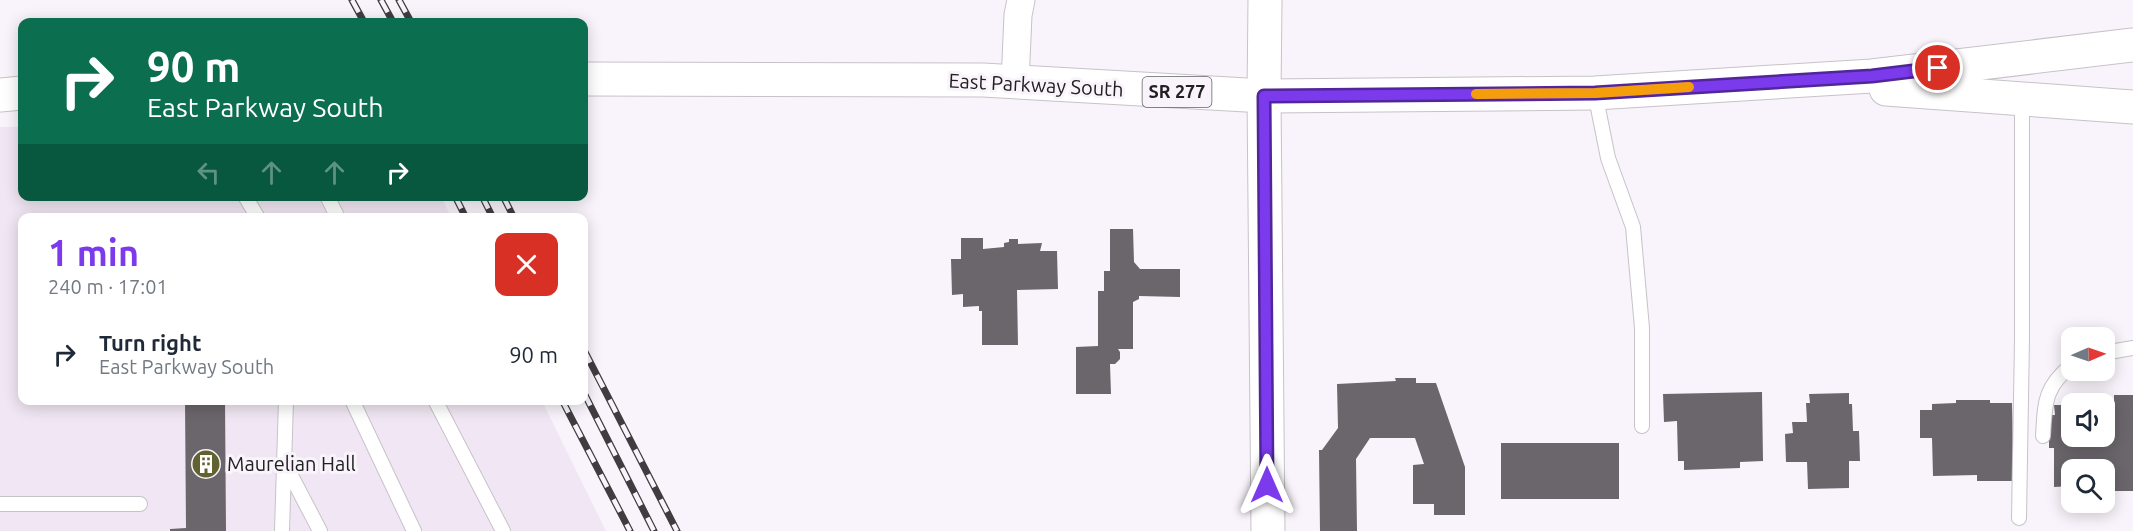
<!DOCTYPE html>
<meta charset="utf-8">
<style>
:root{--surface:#fff;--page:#f6f6f7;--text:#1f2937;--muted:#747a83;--accent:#7c3aed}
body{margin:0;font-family:Ubuntu,sans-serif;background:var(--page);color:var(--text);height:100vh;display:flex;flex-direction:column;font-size:22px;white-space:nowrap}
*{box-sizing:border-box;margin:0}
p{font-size:20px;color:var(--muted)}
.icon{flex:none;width:33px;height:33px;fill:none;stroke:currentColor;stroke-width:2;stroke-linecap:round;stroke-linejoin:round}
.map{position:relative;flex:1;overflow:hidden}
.side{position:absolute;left:18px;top:213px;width:570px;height:192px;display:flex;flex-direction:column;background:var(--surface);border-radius:12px;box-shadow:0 3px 15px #0003}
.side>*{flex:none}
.top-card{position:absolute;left:18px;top:18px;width:570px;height:183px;border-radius:12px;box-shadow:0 3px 15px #0003;background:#0b6e4f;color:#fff;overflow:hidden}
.needle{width:39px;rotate:88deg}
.buttons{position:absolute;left:2061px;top:327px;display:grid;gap:12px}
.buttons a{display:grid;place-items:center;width:54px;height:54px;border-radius:12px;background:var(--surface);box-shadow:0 3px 15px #0003;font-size:30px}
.pin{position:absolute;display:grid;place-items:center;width:51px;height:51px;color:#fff;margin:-26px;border:3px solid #fff;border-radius:50%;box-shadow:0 2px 6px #0007}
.me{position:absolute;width:66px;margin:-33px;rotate:0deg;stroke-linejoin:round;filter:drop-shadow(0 0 4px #0008)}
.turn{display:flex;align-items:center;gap:21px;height:126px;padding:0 30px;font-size:27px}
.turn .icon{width:78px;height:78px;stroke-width:2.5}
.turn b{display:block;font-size:42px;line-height:51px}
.lanes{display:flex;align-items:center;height:57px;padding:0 30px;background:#0003;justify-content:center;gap:30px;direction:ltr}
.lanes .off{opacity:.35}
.round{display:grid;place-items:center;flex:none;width:63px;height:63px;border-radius:12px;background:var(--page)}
.summary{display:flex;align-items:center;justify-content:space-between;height:102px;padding:0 30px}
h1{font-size:36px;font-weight:700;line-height:45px;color:var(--accent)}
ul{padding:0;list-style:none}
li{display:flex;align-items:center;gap:18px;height:78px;padding:0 30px}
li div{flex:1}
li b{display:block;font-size:22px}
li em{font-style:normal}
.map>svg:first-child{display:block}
.built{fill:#f1e7f4}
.building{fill:#6a666b}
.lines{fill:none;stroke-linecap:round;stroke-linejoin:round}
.lane-casing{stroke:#c7c2c8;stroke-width:16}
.street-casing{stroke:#c7c2c8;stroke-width:29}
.secondary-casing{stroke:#c7c2c8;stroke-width:35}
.primary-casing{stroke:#c7c2c8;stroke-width:35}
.lane{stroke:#fff;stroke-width:14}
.street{stroke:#fff;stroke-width:27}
.secondary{stroke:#fff;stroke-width:33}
.primary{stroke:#fff;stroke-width:33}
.rail-casing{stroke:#3f3d3f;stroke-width:7}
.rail{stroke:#f9f4fb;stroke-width:4.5;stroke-dasharray:14;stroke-linecap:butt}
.route-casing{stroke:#51269a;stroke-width:15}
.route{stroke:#7c3aed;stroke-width:10}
.slow{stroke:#f59e0b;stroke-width:10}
.labels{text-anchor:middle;stroke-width:6;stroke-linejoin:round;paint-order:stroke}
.shield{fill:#f9f4fb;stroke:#626063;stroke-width:1.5}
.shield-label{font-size:18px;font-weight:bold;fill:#222022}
.street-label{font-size:20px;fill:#222022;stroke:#f9f4fb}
.poi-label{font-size:20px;fill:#222022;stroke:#f9f4fb;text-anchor:start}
</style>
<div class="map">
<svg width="2133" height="531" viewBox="0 0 2133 531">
<rect width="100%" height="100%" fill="#f9f4fb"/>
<path class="built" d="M0,127H22V196H441L451,217L22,218V400L542,401L606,531H0Z"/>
<path class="building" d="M1110,229H1133L1134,262L1140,269H1180V297L1139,296V299L1133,302V349H1118L1120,352V359L1115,364H1110L1111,394H1076V347L1098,346V291H1104V271H1110Z
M961,238H983V249L1004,247V243L1009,242V239H1018V244L1042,243L1040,251H1057L1058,289L1017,290L1018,345H982V311H979V306L963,307V294L952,295L951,259H961Z
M1395,378H1416V383H1436L1465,467V515H1434V504H1413V465L1424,464L1415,438H1370L1356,459L1357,531H1320L1319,450H1322L1338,428L1337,384L1396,381Z
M1762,392L1763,461L1740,462V468L1684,470V461H1678L1677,421L1664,422L1663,394Z
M1849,393V404H1852L1853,431H1859L1860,461H1849V488L1808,489L1807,462H1786L1785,434L1793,433L1792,422H1807L1806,403H1810L1809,394Z
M2114,395H2133V491H2113L2112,473H2104V470H2072V486L2054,487V448H2049V415H2055L2054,405H2072V436H2104V405H2114Z
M185,400H225L226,531H170V529L186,528Z
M1956,400H1990V403H2012L2014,481H1977V475L1933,476L1932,438H1920V410H1932V404L1956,403Z
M1501,443H1619V499H1501Z"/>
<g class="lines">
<g class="lane-casing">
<path id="lane" d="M1595,93L1608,158L1633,227L1642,328V426
M245,196L258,218
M327,196L338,218
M2104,353L2133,348
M352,400L414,531
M435,400L503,531
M2043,436C2045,403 2044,387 2072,365
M285,464L320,531
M0,504H140
M2019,518L2022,339V99
M282,531L286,400"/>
</g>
<g class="street-casing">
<path id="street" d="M1015,83L1018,15L1021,0"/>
</g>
<g class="secondary-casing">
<path id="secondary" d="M1265,0L1264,96L1268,531"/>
</g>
<g class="primary-casing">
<path id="primary" d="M584,79L983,80L1264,96L1595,93L1872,76L2133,45
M1886,89L2133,107
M0,95L22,93"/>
</g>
<use href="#lane" class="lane"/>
<use href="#street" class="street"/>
<use href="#secondary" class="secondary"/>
<use href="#primary" class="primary"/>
<g class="rail-casing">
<path id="rail" d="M352,0L364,22
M381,0L393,22
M399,0L411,22
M455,196L466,218
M482,196L493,218
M503,196L514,218
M584,350L677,531
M584,393L654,531
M562,400L630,531"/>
</g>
<use href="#rail" class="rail"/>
</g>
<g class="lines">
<g class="route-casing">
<path id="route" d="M1267,485L1264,96L1595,93L1872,76L1938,68"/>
</g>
<use href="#route" class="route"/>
<path class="slow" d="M1476,94L1595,93L1689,87"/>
</g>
<defs>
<g id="building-disc" transform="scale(1.5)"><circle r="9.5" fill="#61622f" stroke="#f9f4fb"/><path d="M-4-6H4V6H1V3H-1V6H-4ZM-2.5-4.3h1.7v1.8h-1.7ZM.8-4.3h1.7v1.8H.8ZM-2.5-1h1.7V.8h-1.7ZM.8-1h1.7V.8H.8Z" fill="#fff"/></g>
</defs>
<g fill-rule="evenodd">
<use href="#building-disc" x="206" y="464"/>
</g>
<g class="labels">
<rect class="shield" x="1142.5" y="77" width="69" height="30" rx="4.5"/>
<g class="shield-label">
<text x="1177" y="98">SR 277</text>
</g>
<g class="street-label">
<text transform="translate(1036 85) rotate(3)" y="7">East Parkway South</text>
</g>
<g class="poi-label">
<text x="227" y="471">Maurelian Hall</text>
</g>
</g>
</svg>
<div class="buttons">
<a><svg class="needle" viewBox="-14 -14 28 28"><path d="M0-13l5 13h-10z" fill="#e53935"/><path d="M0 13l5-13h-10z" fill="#747a83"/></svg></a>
<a><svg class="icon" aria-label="sound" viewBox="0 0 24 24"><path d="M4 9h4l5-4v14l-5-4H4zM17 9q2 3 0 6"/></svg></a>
<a><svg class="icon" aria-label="search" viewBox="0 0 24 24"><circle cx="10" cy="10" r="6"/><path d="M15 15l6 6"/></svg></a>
</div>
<div class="pin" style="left:1938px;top:68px;background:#d93025"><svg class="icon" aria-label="arrive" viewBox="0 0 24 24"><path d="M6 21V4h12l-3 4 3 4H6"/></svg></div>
<svg class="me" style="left:1267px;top:485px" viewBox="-20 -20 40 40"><path d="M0-17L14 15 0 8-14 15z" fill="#7c3aed" stroke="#fff" stroke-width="4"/></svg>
<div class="top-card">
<div class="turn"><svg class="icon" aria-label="right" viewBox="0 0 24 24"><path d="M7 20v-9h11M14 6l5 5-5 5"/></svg><div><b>90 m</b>East Parkway South</div></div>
<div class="lanes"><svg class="icon off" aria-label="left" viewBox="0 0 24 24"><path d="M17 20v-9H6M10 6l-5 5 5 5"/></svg><svg class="icon off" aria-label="ahead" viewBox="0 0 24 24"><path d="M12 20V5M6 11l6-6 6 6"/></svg><svg class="icon off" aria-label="ahead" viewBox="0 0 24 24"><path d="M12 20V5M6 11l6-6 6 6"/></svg><svg class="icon" aria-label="right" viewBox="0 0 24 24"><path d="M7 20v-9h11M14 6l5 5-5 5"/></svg></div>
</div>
<section class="side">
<div class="summary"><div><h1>1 min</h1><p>240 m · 17:01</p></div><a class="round" style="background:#d93025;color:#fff"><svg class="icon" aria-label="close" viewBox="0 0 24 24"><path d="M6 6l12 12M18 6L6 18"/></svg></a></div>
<ul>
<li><svg class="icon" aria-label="right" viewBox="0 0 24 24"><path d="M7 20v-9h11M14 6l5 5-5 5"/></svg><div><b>Turn right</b><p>East Parkway South</p></div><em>90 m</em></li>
</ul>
</section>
</div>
